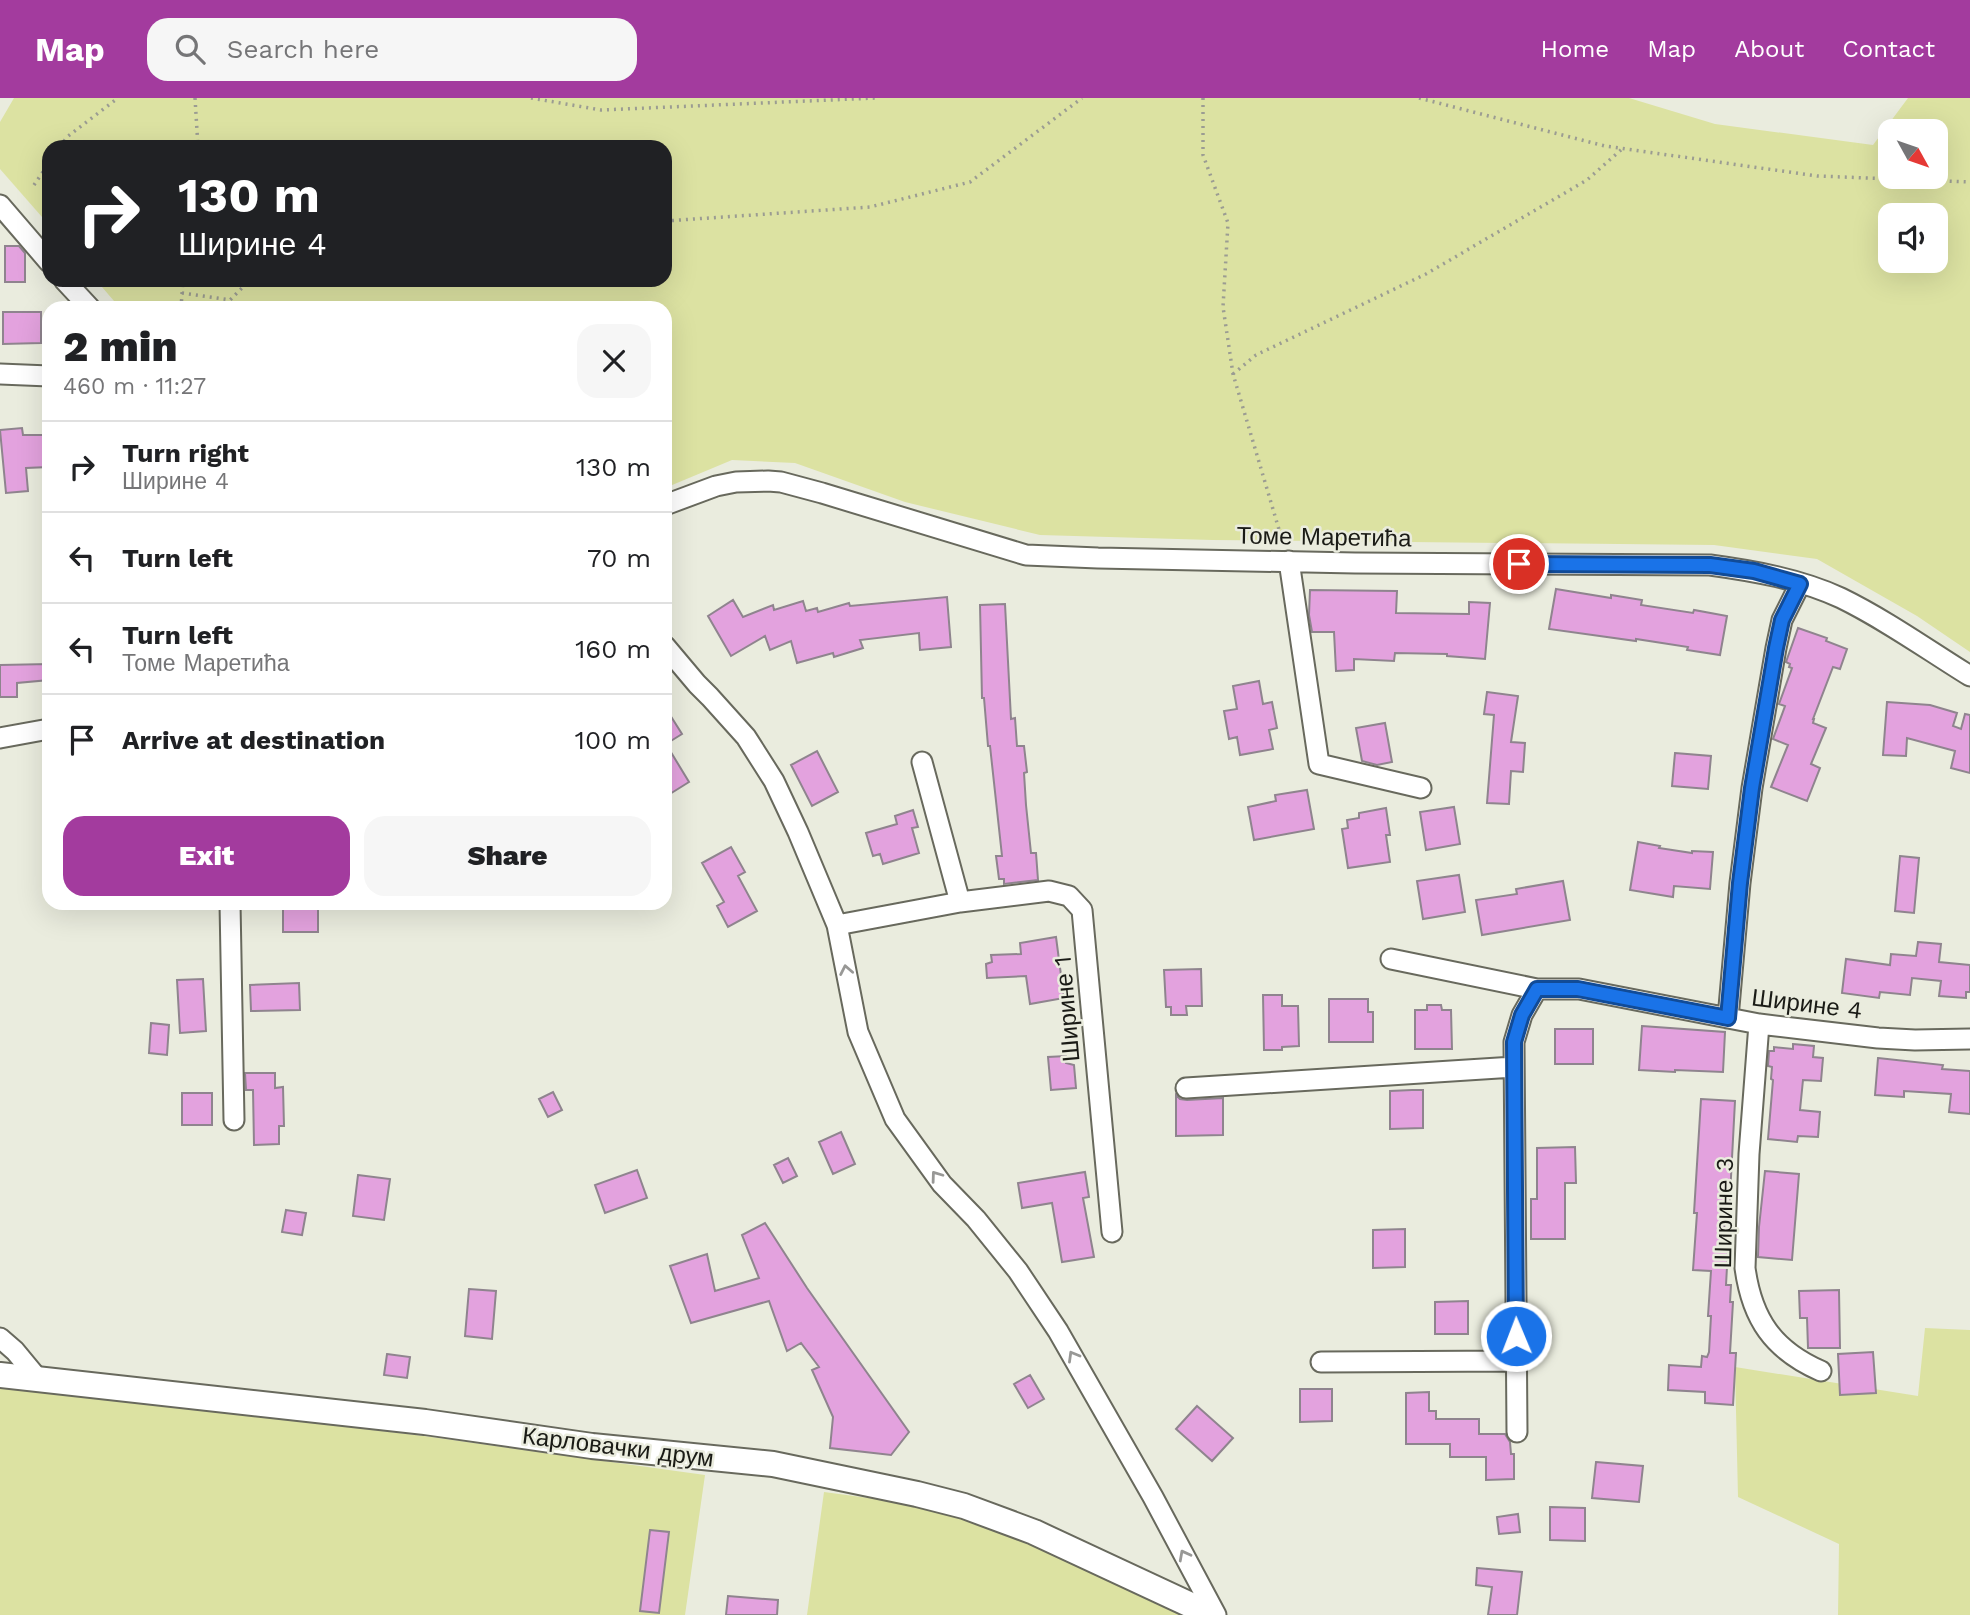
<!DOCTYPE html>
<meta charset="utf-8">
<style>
:root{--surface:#fff;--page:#f6f6f6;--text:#202124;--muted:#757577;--line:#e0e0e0;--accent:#a33b9e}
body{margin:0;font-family:"Work Sans",sans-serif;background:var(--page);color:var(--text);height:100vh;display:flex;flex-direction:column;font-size:26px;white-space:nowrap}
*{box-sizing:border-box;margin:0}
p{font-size:23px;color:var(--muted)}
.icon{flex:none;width:38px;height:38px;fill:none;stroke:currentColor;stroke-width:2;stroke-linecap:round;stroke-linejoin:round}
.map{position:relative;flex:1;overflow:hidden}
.panel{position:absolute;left:42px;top:203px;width:630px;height:609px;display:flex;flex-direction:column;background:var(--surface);border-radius:21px;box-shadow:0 7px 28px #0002}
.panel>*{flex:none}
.hud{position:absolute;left:42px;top:42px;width:630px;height:147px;border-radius:21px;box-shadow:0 7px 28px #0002;background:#202124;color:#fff;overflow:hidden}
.needle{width:46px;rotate:130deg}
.tools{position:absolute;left:1878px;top:21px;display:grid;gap:14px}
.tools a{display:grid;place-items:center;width:70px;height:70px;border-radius:14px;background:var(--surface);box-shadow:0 7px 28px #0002;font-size:35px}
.pin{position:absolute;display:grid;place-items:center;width:60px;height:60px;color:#fff;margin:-30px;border:4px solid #fff;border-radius:50%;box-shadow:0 2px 7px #0007}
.me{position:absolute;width:77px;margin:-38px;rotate:359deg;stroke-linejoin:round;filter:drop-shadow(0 0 5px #0008)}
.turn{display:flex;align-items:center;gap:24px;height:147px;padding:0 21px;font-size:32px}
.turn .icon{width:91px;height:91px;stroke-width:2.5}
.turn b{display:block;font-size:49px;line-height:60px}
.round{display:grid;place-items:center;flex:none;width:74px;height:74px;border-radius:21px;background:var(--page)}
.summary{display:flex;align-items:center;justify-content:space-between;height:119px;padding:0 21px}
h1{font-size:42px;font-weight:800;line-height:52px}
.cta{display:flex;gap:14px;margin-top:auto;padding:14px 21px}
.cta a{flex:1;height:80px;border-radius:21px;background:var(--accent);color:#fff;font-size:28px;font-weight:800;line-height:80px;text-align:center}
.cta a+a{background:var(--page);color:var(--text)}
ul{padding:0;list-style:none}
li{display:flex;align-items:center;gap:21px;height:91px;padding:0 21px;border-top:2px solid var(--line)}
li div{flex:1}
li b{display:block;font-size:26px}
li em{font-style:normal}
header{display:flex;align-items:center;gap:42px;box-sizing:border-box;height:98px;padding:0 35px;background:var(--accent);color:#fff}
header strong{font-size:33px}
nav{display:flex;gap:38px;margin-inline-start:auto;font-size:24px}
.search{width:490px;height:63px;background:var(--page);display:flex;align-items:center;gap:18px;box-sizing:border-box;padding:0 24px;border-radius:21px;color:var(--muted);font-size:26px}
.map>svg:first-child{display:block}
.green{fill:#dce2a2;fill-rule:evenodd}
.building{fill:#e3a2de;stroke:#8f848e;stroke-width:2}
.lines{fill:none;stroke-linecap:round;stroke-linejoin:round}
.minor-casing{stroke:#68695d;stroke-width:23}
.major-casing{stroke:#68695d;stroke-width:28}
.path{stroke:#9b9c92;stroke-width:3.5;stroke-dasharray:2 5;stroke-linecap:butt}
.minor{stroke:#fff;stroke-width:19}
.major{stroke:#fff;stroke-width:24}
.oneway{stroke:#989896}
.route-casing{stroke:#114b97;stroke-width:18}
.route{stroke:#1a73e8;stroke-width:12}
.labels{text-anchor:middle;stroke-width:5;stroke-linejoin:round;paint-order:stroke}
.street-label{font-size:24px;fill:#1a1b16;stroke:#eaecde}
</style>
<header>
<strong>Map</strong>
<div class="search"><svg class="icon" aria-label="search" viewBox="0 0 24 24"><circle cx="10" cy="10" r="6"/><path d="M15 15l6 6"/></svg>Search here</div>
<nav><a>Home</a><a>Map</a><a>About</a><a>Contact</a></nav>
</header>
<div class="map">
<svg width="1970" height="1517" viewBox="0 0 1970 1517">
<rect width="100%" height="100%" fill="#eaecde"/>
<path class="green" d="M14,0H1629L1715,26L1873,47L1908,0H1970V554L1917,518L1817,461L1714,447L1212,442L1040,437L905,404L795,365L732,362L665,390V210H120L96,182H665V49H49V127L0,71V24ZM1936,33V79H1890V33ZM1890,117H1936V163H1890Z
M1925,1230L1970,1232V1517H1838L1839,1446L1738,1399L1735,1269L1918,1298Z
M0,1287L424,1338L705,1377L685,1517H0Z
M824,1394C869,1400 913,1405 956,1419C1037,1444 1112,1482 1189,1517H807Z"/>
<path class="building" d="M5,148H19L25,155V184H5Z
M3,214H41V245L3,246Z
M22,330L23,337H49V369L26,370L28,393L6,395L0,332Z
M1556,491L1611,500V497L1642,502L1641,507L1693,515L1694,512L1727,518L1720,557L1687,552L1688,549L1636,541V543L1549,531Z
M1310,492L1397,493L1396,515L1469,516V504L1490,505L1485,561L1447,558V556L1395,555L1394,563L1354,561V572L1336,573L1334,534H1312L1309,517Z
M947,499L951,549L920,552L919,535L860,542L863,550L834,559L833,555L797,565L791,543L770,552L765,538L731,558L708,518L733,502L743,519L773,507L774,512L803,503L806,513L817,510L818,514L849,505L850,508Z
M1005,506L1011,621L1015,620L1017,648H1024L1027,674L1024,675L1026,707L1031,755H1036L1038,782L1004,786V781H999L996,758H1002L990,648H988L984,600H982L980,507Z
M1798,530L1827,540L1826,543L1847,551L1840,571L1833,569L1813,621H1814L1813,625L1826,630L1811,666L1820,670L1807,703L1771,689L1788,647L1773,641L1785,608L1779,606L1792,570L1789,569L1790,566L1786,564Z
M49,566V582L17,585V599H0V567Z
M1259,583L1263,606L1272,604L1277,630L1269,632L1273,651L1240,657L1237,639L1229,641L1224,613L1237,611L1233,588Z
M1487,594L1518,598L1511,644L1525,645L1523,674L1511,673L1509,706L1487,705L1494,617L1484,616Z
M1887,604L1930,607L1957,615L1953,628L1961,631L1965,616L1970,617V675L1951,670L1955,653L1907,640L1906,658L1883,657Z
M665,609L682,636L666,646L689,684L665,699Z
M1385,625L1392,664L1377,667L1362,663L1356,630Z
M817,653L838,694L812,708L791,667Z
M1675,655L1711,658L1708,691L1672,688Z
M1307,692L1314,731L1254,742L1248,709L1276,703L1275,697Z
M1454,709L1460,746L1426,752L1420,714Z
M1386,710L1390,737H1386L1390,764L1348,770L1342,731L1348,730L1347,722L1359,720V715Z
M913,712L918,729L912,730L919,755L883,766L880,756L873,758L866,735L897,726L895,718Z
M1638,744L1660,748L1659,750L1692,755V753L1713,754L1710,791L1674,788L1673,799L1630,792Z
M731,749L745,774L738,778L757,813L728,829L717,808L724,804L702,765Z
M1900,758L1919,760L1914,815L1895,813Z
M1459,777L1465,814L1423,821L1417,783Z
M1563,783L1570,822L1482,837L1476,802L1517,796L1516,791Z
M283,805H318V834H283Z
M1056,839L1064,900L1030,906L1026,878L987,880L986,866L992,864L991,857L1021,856L1020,845Z
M1918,844L1941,846L1939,864L1970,867V894H1966V900L1939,898L1941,883L1912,880L1910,897L1880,894L1879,900L1842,895L1846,861L1890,867L1891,856L1916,858Z
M1201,871L1202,908H1186L1187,917H1171V909H1166L1164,872Z
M203,881L206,933L180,935L177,882Z
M299,885L300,912L251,913L250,887Z
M1263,897H1282V908H1298L1299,948L1282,949V952H1264Z
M1329,901H1368V914H1373V944H1329Z
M1427,907H1441L1442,912H1451L1452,951H1415V912H1427Z
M151,925L169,927L167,957L149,955Z
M1642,928L1725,934L1723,974L1675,972V974L1639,972Z
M1555,931H1593V966H1555Z
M1793,946L1814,948L1813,959L1823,960L1821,983L1803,982L1800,1012L1820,1014L1818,1039L1798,1038L1797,1044L1768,1041L1773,982L1771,981L1772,969L1768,968L1769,953H1774V949L1793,951Z
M1066,958V965L1074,967L1076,990L1051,992L1048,959Z
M1878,960L1943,967L1942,971L1970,973V1016L1949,1014L1951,996L1904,993V999L1875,997Z
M245,975H275V990L283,989L284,1028H279V1046L254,1047L253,992H246Z
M1412,992H1423V1030L1390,1031V993Z
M553,994L562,1012L548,1019L539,1001Z
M182,995H212V1027H182Z
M1176,997L1180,1001L1187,1002L1223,1000V1037L1176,1038Z
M1701,1001L1735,1003L1729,1117H1725L1723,1151H1728L1726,1187H1731L1730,1204H1733L1730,1255H1736L1733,1307L1705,1305V1294L1668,1292L1669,1267L1701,1269L1702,1258L1707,1259L1709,1254L1711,1218H1708L1711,1173L1693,1172L1697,1115H1694Z
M841,1034L855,1066L833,1076L819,1044Z
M1575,1049L1576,1085H1565V1141H1531V1101H1537V1050Z
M788,1060L797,1078L783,1085L774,1067Z
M637,1072L647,1100L605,1115L595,1087Z
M1765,1073L1799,1076L1792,1162L1758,1159L1759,1129Z
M1085,1074L1089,1099L1083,1100L1094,1159L1062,1164L1052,1105L1022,1110L1018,1085Z
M358,1077L390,1081L384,1122L353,1118Z
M286,1112L306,1115L302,1137L282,1134Z
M765,1125L807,1190L909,1334L891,1357L830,1350L833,1319L812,1272L819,1269L801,1245L787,1253L769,1203L691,1225L670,1168L707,1156L715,1193L759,1180L742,1137Z
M1405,1131V1169L1373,1170V1132Z
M469,1191L496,1193L492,1241L465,1238Z
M1839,1192L1840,1250H1808L1807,1220H1800L1799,1193Z
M1468,1203V1236H1435V1204Z
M1873,1254L1876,1295L1840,1297L1838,1256Z
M387,1256L410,1259L407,1280L384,1277Z
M1030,1277L1044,1301L1028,1310L1014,1286Z
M1300,1291H1332V1323L1300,1324Z
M1429,1294V1313H1436V1321H1479V1336H1505L1510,1344L1511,1356H1514V1381L1486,1382V1359H1450V1346H1406V1295Z
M1197,1308L1233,1340L1212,1363L1176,1331Z
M1596,1364L1643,1368L1639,1404L1592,1400Z
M1550,1409L1585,1410V1443L1550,1442Z
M1518,1416L1520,1434L1499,1436L1497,1419Z
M650,1432L669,1434L659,1515L640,1513Z
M1477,1470L1522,1474L1517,1517H1488L1492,1489L1476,1487Z
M728,1498L778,1502L777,1517H726Z"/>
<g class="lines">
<g class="minor-casing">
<path id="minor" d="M0,107L49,164
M64,182L90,210
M0,276L49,278
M665,407L716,388L736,384L768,383L781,384L822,395L1026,457L1098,460L1355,465L1710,467C1754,473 1800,481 1841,500C1886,522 1928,552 1970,578
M1289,463L1319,666L1421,690
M665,548L697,586L710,599L746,639L774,683L798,734L837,827L858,934L895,1021L942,1086L976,1121L1018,1173L1058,1233L1153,1399L1216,1517
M0,640L49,631
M960,804L1049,793L1069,798L1082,812L1112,1134
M230,805L234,1022
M837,827L960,804L922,664
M1391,861L1537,891H1579L1759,926L1878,940L1915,942L1970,941
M1728,920L1740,785L1752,690L1776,550L1782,522L1800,486
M1759,926L1749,1056L1745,1170C1752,1221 1773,1252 1821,1273
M1186,990L1514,969
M0,1240L15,1253L39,1282
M1321,1264L1516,1263
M1517,1334L1514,944L1522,917L1537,891"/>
</g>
<g class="major-casing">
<path id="major" d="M0,1277L425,1324L592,1348L773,1366L917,1396L964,1408L1034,1434L1212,1517"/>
</g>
<path class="path" d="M195,0L198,49
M531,0L601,12L876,0
M1203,0V57L1228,125L1223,209L1233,276L1283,445
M1419,0L1605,48L1817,78L1970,84
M60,49L67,39L118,0
M34,87L49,65
M665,123L870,109L970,84L1082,0
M182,195L230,202L250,182
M181,210L183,182
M1233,276L1256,257L1426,176L1587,82L1622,51"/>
<use href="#minor" class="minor"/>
<use href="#major" class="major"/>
</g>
<defs><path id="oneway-chevron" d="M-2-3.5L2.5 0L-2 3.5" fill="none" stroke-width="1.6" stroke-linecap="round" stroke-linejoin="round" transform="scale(1.75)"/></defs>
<g class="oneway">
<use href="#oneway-chevron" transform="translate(846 872) rotate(-101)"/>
<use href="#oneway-chevron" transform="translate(936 1078) rotate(-126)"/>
<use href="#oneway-chevron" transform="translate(1073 1258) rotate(-120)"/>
<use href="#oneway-chevron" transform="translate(1184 1457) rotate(-118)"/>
</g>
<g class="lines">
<g class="route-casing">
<path id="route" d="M1516,1238L1514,944L1522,917L1537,891H1578L1728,920L1740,785L1752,690L1776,550L1782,522L1800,486L1754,473L1710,467L1519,466"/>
</g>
<use href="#route" class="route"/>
</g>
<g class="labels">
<g class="street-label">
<text transform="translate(1324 439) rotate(1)" y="8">Томе Маретића</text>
<text transform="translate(1807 906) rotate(7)" y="8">Ширине 4</text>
<text transform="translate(1067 911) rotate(-95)" y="8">Ширине 1</text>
<text transform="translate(1724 1115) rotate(-89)" y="8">Ширине 3</text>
<text transform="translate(618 1349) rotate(7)" y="8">Карловачки друм</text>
</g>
</g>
</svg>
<div class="tools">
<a><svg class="needle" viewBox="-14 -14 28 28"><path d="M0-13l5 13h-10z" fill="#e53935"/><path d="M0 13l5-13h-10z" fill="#757577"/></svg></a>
<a><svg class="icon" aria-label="sound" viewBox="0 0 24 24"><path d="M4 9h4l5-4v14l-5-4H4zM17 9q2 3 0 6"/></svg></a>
</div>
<div class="pin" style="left:1519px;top:466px;background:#d93025"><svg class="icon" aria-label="arrive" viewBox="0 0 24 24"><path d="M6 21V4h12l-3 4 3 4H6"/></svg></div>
<svg class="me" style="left:1516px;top:1238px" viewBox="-20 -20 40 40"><circle r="17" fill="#1a73e8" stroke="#fff" stroke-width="3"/><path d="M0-11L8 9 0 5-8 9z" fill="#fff"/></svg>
<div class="hud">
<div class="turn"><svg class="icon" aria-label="right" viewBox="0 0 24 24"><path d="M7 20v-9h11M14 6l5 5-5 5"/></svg><div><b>130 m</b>Ширине 4</div></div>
</div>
<section class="panel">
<div class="summary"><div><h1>2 min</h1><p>460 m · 11:27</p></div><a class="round"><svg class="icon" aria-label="close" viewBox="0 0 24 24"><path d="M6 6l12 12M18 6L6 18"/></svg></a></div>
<ul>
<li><svg class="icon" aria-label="right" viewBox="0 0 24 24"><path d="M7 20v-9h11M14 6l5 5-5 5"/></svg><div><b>Turn right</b><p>Ширине 4</p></div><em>130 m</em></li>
<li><svg class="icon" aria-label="left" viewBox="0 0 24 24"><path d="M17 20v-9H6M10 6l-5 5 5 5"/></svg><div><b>Turn left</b></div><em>70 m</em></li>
<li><svg class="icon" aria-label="left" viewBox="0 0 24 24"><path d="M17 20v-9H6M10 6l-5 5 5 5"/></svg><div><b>Turn left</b><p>Томе Маретића</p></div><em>160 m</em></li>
<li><svg class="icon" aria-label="arrive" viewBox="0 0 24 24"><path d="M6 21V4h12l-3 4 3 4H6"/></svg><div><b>Arrive at destination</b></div><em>100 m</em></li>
</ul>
<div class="cta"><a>Exit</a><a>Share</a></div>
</section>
</div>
